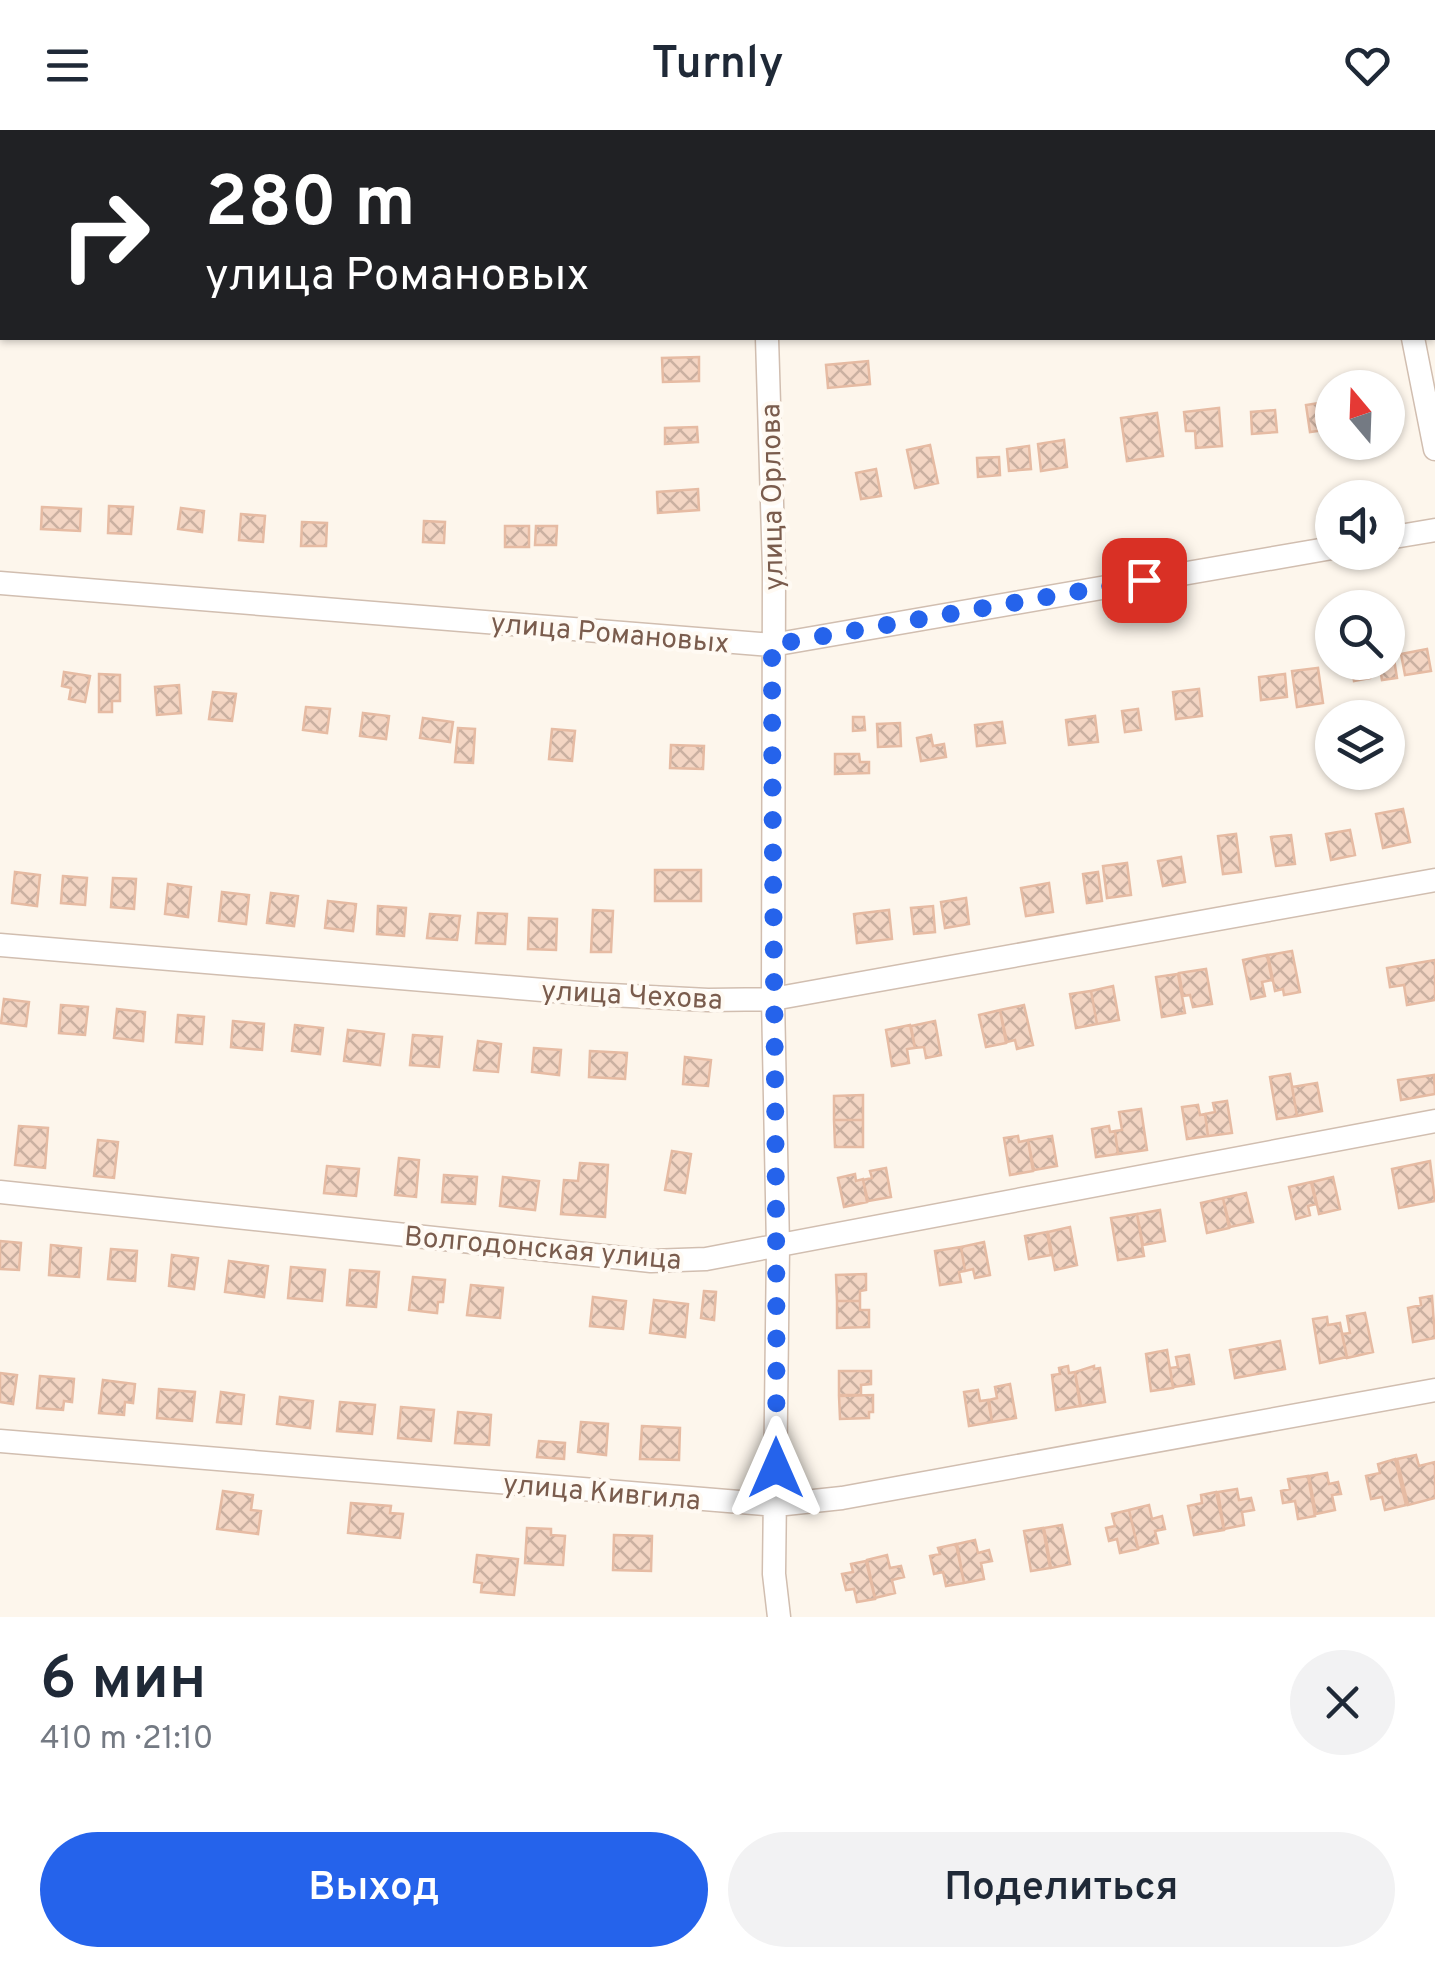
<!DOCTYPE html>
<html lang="ru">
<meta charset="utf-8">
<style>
:root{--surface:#fff;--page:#f2f2f3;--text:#1f2937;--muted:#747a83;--accent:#2563eb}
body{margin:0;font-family:Overpass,sans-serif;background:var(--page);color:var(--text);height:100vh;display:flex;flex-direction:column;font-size:38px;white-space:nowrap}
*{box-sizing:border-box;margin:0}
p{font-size:32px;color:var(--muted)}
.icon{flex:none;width:55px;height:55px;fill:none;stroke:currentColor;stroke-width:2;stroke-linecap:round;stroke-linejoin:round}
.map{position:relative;height:1487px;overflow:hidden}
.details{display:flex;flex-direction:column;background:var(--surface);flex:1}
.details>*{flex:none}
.top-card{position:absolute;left:0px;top:0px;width:1435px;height:210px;box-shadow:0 2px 8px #0004;background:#202124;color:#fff;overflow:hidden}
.needle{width:65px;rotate:341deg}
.fabs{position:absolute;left:1315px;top:240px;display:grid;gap:20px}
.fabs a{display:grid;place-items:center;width:90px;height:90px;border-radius:50%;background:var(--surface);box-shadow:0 2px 8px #0004;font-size:50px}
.pin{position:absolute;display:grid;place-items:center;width:85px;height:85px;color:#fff;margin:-42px;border-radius:20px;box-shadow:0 5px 15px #0006}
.me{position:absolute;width:110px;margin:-55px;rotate:0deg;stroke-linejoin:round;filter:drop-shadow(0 0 8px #0008)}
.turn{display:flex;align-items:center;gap:35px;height:210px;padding:0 40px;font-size:45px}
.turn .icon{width:130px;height:130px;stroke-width:2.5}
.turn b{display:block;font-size:70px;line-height:85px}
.round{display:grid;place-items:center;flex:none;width:105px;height:105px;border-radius:52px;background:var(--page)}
.overview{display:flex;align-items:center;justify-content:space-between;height:170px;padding:0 40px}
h1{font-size:60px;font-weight:600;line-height:75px}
.button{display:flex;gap:20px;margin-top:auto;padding:20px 40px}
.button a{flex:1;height:115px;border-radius:60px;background:var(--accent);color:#fff;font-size:40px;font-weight:600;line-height:115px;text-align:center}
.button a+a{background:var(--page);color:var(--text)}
header{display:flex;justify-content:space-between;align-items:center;height:130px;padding:0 40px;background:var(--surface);font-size:45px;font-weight:600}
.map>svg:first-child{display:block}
.building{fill:url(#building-cross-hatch);stroke:#e6bba3;stroke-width:2.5}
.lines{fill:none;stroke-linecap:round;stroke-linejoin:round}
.minor-casing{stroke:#d1beb0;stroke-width:25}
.minor{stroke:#fff;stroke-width:22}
.route{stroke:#2563eb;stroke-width:18;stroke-dasharray:0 32.4}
.labels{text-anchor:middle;stroke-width:8;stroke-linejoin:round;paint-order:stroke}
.street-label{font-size:28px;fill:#7a5c4d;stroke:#fffaf3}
</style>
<header><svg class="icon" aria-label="menu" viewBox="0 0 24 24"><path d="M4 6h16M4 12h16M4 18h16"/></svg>Turnly<svg class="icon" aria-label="heart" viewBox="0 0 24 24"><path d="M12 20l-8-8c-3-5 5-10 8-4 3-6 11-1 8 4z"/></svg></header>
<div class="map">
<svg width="1435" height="1487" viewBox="0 0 1435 1487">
<defs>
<pattern id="building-cross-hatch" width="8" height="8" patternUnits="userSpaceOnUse" patternTransform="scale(2.5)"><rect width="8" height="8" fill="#f3d5c3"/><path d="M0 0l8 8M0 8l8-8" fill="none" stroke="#cab0a1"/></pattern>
</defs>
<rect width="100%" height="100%" fill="#fdf6ec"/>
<path class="building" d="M699,227V251L663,252L662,228Z
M868,231L870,254L828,258L826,235Z
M1332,271V299L1310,302L1306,275Z
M1219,278L1222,316L1196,318L1195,301H1186L1184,282Z
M1275,280L1277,302L1252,304L1251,282Z
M1157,283L1163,326L1127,331L1121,288Z
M697,297L698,312L665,314V298Z
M1064,310L1067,337L1041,341L1038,314Z
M930,315L938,353L915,358L907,320Z
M1029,316L1031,339L1009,341L1007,319Z
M999,327L1000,345L978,347L977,328Z
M876,339L881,366L861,369L856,343Z
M698,359L699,380L658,383L657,362Z
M109,376L133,377L131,404L108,403Z
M42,377L81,379L80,401L41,399Z
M181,378L204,381L202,402L178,399Z
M241,384L265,386L263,412L239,410Z
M424,391L445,392L444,413L423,412Z
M302,392L327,393L326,416H301Z
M505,396H529V417H505Z
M536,396H557L556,415H535Z
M1427,519L1431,541L1405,545L1401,524Z
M1394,529L1397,548L1382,550L1379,532Z
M1367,532L1370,548L1354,551L1351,533Z
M1318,538L1323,573L1297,577L1292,541Z
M64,542L90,546L85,572L69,569L71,558L62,556Z
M99,544L120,545V571H112V582H99Z
M1285,544L1287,567L1261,570L1259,547Z
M179,555L181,583L157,585L155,557Z
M1199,559L1202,586L1176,589L1173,562Z
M213,562L236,564L232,591L209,589Z
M306,577L330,579L327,603L303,600Z
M1138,579L1141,600L1125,602L1122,581Z
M363,583L389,586L386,609L360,606Z
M1095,586L1098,612L1069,615L1066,590Z
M853,587H864L865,600L853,601Z
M423,588L453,592L450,612L420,608Z
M1002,592L1005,613L977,616L975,595Z
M900,593L901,616L878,617L877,594Z
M458,598L475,599L473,633L455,632Z
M552,599L575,601L572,631L549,629Z
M931,605L933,616L944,614L946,627L921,631L917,608Z
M671,615L704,616L703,639L670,638Z
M835,624H859L860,632H869V643L835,644Z
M1403,679L1410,712L1383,718L1376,684Z
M1350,700L1355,725L1331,730L1326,704Z
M1236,704L1241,742L1223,744L1218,706Z
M1291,705L1295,734L1276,736L1271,707Z
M1181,727L1185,752L1163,756L1158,731Z
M1127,733L1131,765L1107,768L1103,736Z
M655,740H701V771H655Z
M15,742L40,745L37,776L12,773Z
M1098,742L1102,771L1087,773L1083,744Z
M63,746L87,748L85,775L61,773Z
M113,748L136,749L134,779L111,777Z
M1049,753L1053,782L1026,786L1021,758Z
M168,754L191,757L188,787L165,784Z
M222,762L249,765L246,794L219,791Z
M271,763L298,766L294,796L267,793Z
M966,768L969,794L945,798L941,772Z
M328,771L356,774L353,801L325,798Z
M378,776L406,778L404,806L377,804Z
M933,776L935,802L914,804L911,778Z
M593,780L613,781L611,822H591Z
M889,780L892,809L857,813L854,784Z
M478,783L507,784L505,814L476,813Z
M430,784L460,786L457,810L427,808Z
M529,788L557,789L556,820L528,819Z
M1292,821L1300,862L1284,865L1283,859L1275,861L1268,825Z
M1267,825L1272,850L1262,852L1265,866L1251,869L1243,830Z
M1435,830V870L1407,875L1404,855L1390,857L1387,838Z
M1206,839L1212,874L1193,877L1190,865L1183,866L1179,843Z
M1178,844L1185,883L1162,887L1156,847Z
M1113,856L1119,890L1097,894L1091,861Z
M1091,861L1097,894L1076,898L1070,864Z
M4,869L29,872L26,896L1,893Z
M61,875L88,877L85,905L59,903Z
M1024,875L1033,915L1017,919L1015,910L1007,912L1000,880Z
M117,879L145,882L143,911L114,908Z
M1000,880L1006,913L986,917L979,885Z
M178,885L204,887L202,914L176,912Z
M233,891L264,894L262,920L231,917Z
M935,891L941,925L926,928L924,917L915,918L911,896Z
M295,895L323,898L320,924L292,921Z
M910,895L915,918L907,919L909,933L892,936L886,900Z
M348,900L384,904L380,935L344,931Z
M413,905L442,907L439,937L410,935Z
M478,911L501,914L498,942L474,940Z
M534,918L561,920L559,945L532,942Z
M590,921L627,923L625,949L589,947Z
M685,927L711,930L708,956L683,954Z
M1290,944L1297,986L1277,989L1270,947Z
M1434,945L1435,964L1401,970L1398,950Z
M1317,953L1322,981L1297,986L1292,957Z
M863,965V990H834V966Z
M1227,971L1232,1003L1208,1006L1205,984L1215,982L1213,973Z
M1198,975L1200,985L1205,984L1208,1006L1187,1009L1182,977Z
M1141,979L1147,1020L1118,1024L1115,1001L1122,1000L1119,982Z
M834,990H863V1017H835Z
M19,996L48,998L45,1038L15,1035Z
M1109,996L1110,1002L1115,1001L1118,1024L1096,1027L1092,999Z
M1018,1006L1019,1012L1028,1010L1033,1041L1010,1045L1004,1008Z
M1052,1006L1057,1036L1034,1040L1028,1010Z
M98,1010L118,1012L114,1048L94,1046Z
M672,1021L691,1024L685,1063L665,1060Z
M399,1028L419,1030L416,1067L395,1065Z
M1430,1031L1435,1071L1399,1078L1392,1039Z
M580,1033L608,1035L605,1087L561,1084L564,1050L578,1051Z
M327,1036L359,1039L356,1066L324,1063Z
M886,1038L891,1067L868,1071L863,1050L872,1048L870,1041Z
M855,1044L856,1051L863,1049L867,1072L844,1077L838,1048Z
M444,1045L477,1047L475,1074L442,1072Z
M503,1047L539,1051L535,1080L500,1076Z
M1333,1047L1340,1079L1319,1084L1312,1052Z
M1311,1052L1316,1074L1308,1076L1310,1085L1296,1089L1289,1057Z
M1246,1063L1253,1092L1230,1097L1223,1068Z
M1223,1068L1229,1098L1207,1103L1201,1073Z
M1160,1080L1165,1111L1143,1115L1137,1084Z
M1137,1084L1144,1126L1118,1130L1111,1088Z
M1070,1097L1077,1135L1055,1140L1048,1102Z
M1047,1102L1051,1125L1029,1129L1025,1106Z
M0,1111L21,1113L19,1140L0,1139Z
M984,1112L990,1145L975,1148L973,1139L965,1141L961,1117Z
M51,1115L81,1118L79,1147L49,1145Z
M961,1117L965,1141L959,1142L961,1152L940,1155L935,1121Z
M111,1119L137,1121L135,1151L108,1149Z
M172,1125L198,1128L194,1159L169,1156Z
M229,1131L268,1136L264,1167L225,1162Z
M291,1137L325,1140L322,1171L288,1168Z
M350,1140L379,1142L376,1177L347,1175Z
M866,1144V1160L860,1161V1171H837L836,1145Z
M413,1147L445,1150L443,1172H438L437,1183L409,1180Z
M471,1155L503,1158L500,1188L467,1185Z
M704,1161L716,1162L714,1190L701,1188Z
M1432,1166L1435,1208L1413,1212L1408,1178L1421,1175L1420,1168Z
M593,1167L626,1171L623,1199L590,1196Z
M654,1170L688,1174L685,1207L650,1203Z
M837,1171H860V1180H869V1197L837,1198Z
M1365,1183L1373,1222L1347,1228L1342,1204L1350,1203L1347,1186Z
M1327,1187L1328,1195L1340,1193L1347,1227L1320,1233L1313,1189Z
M1280,1211L1285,1239L1235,1248L1230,1220Z
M1167,1220L1173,1258L1151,1261L1146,1224Z
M1189,1225L1194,1254L1173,1257L1170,1238L1178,1237L1176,1227Z
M1068,1236L1069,1243L1075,1242L1080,1276L1056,1280L1052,1245L1060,1244L1059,1238Z
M1094,1236V1239L1100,1238L1105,1272L1081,1276L1075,1242Z
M839,1241H871V1254L861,1255V1265H839Z
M0,1243L17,1245L13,1274L0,1272Z
M40,1246L74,1249L72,1272L64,1271L63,1280L37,1278Z
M103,1250L135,1254L133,1273L125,1272L124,1285L99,1283Z
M1010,1254L1016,1288L992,1292L989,1270L997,1268L995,1257Z
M159,1259L195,1262L192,1291L157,1288Z
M978,1260L980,1271L988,1270L992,1292L969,1296L964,1262Z
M221,1262L244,1265L241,1294L217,1292Z
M873,1265V1282H869V1288L840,1289L839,1266Z
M280,1267L313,1271L310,1298L277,1294Z
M340,1272L375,1275L372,1304L337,1301Z
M401,1277L434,1280L431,1311L398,1308Z
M458,1282L491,1285L489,1315L455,1313Z
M581,1292L608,1294L606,1325L578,1322Z
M642,1296L680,1298L679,1330L640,1329Z
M539,1311L565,1313L564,1329L537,1327Z
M1416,1325L1419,1336L1435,1332V1368L1408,1375L1397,1329Z
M1395,1329L1406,1375L1385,1380L1382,1367L1371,1369L1366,1346L1380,1343L1378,1334Z
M1327,1343L1329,1354L1338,1352L1341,1364L1332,1365L1335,1380L1316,1384L1309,1346Z
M1308,1346L1315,1386L1298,1389L1295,1371L1283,1373L1281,1361L1290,1359L1288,1349Z
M1237,1359L1239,1370L1251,1368L1254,1380L1242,1382L1244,1395L1224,1399L1218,1362Z
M223,1361L253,1365L251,1380L261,1381L258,1404L217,1399Z
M1216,1362L1224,1400L1194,1405L1188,1376L1202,1373L1201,1365Z
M351,1373L391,1376L390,1383L403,1384L400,1408L348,1403Z
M1149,1375L1152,1389L1162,1386L1165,1399L1155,1401L1158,1413L1138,1418L1129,1380Z
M1129,1380L1138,1419L1120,1423L1117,1409L1109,1411L1106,1398L1115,1396L1112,1384Z
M1062,1395L1070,1434L1051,1438L1044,1398Z
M527,1398L551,1399V1405L565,1406L563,1435L525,1433Z
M1043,1398L1050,1438L1031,1441L1024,1401Z
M614,1405L652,1406L651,1441L613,1440Z
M975,1410L978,1423L989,1420L992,1431L981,1433L984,1449L964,1453L957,1414Z
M956,1414L964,1453L946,1456L943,1442L934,1444L930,1426L940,1424L938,1418Z
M477,1425L518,1429L514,1465L481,1462L482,1453L474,1452Z
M887,1425L890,1438L901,1436L904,1447L892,1450L895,1463L875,1468L867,1430Z
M866,1431L875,1469L857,1472L854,1459L846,1460L842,1444L853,1442L851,1434Z"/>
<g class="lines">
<g class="minor-casing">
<path id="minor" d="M761,0V2
M1372,0V2
M1096,2L1121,0
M0,81H2
M767,208L774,439L773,869L778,1117L774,1444L779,1487
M1413,208L1435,319
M1388,408L1435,400
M0,453L772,515L1332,418
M0,815L591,864L708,870L773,869L1435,750
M0,1062L651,1131L706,1129L1435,991
M0,1311L776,1375L842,1368L1435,1260"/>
</g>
<use href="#minor" class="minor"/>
</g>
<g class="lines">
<path class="route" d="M776,1338C778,1064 772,789 772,515L1144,450"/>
</g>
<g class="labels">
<g class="street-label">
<text transform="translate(771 367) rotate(-91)" y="10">улица Орлова</text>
<text transform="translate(610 502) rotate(5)" y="10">улица Романовых</text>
<text transform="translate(632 864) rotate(3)" y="10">улица Чехова</text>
<text transform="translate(543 1117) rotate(5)" y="10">Волгодонская улица</text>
<text transform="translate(602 1361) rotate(5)" y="10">улица Кивгила</text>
</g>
</g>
</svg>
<div class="fabs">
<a><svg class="needle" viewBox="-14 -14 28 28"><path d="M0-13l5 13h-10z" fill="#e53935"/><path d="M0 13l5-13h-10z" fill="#747a83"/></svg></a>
<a><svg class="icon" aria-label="sound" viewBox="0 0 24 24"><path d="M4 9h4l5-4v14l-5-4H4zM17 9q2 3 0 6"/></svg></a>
<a><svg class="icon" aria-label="search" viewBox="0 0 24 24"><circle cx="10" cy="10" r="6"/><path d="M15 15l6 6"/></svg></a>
<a><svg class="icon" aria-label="layers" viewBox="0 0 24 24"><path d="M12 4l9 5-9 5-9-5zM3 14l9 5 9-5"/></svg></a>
</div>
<div class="pin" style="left:1144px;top:450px;background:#d93025"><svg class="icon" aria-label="arrive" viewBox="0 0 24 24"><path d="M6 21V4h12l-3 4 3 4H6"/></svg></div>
<svg class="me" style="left:776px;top:1338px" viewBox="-20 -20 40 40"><path d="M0-17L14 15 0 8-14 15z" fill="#2563eb" stroke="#fff" stroke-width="4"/></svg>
<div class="top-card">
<div class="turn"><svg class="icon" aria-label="right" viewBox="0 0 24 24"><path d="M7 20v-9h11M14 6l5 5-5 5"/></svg><div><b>280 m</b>улица Романовых</div></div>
</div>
</div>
<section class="details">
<div class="overview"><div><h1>6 мин</h1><p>410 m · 21:10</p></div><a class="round"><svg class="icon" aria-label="close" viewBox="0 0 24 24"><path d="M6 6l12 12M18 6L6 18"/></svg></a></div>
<div class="button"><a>Выход</a><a>Поделиться</a></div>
</section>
